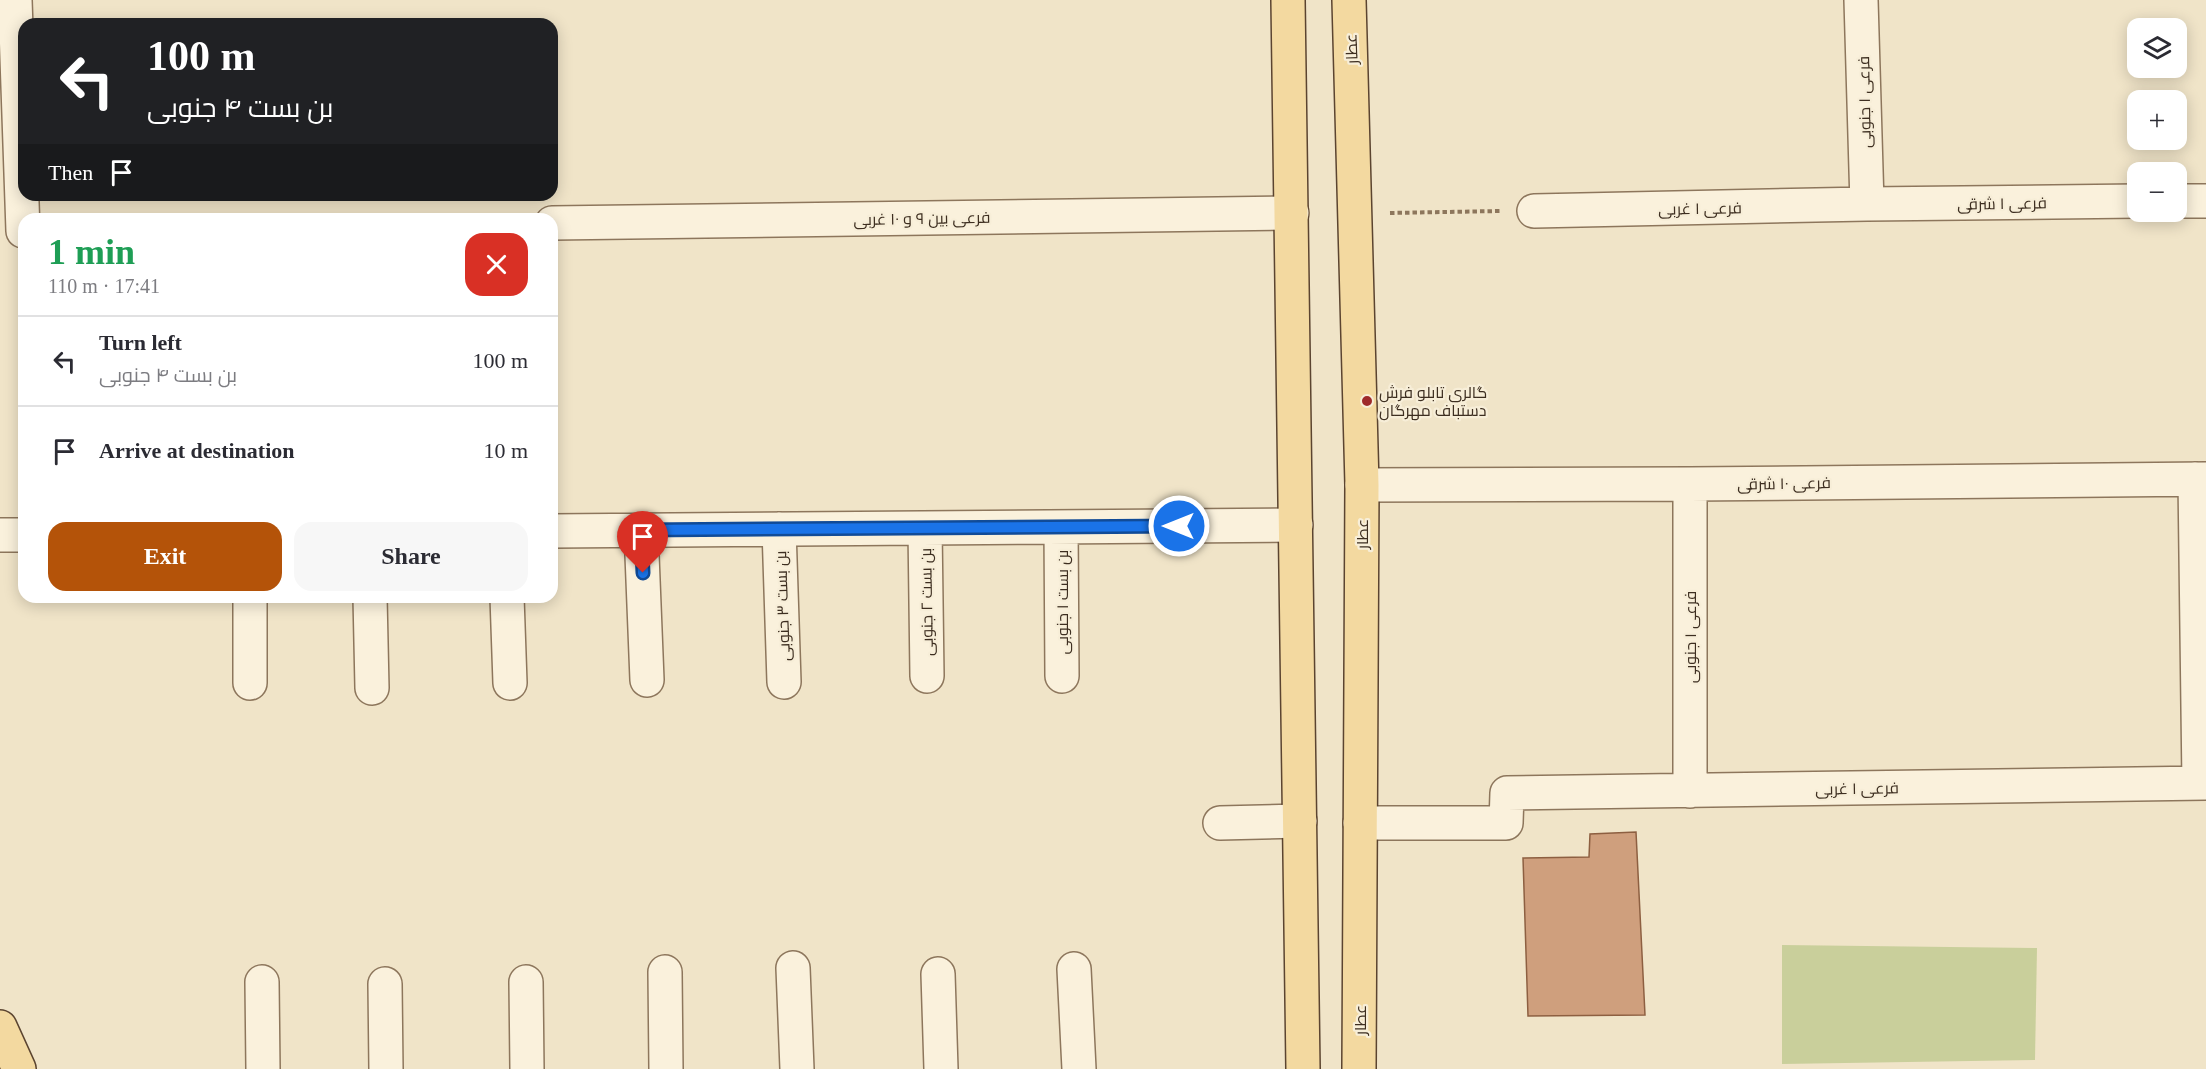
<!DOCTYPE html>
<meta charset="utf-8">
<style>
:root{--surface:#fff;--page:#f7f7f7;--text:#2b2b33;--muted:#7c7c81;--line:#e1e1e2;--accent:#b45309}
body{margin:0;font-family:"Times New Roman",Cairo,serif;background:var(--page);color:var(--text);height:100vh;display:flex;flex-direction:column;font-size:22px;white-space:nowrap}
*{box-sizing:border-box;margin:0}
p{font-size:20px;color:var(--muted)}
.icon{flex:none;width:33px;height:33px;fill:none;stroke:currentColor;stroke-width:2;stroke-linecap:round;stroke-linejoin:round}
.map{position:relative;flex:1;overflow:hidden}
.side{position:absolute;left:18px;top:213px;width:540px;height:390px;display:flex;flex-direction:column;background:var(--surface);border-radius:18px;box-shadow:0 3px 15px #0003}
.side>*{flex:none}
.guide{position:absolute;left:18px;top:18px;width:540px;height:183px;border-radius:18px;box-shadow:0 3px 15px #0003;background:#202124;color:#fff;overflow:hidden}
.controls{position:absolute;left:2127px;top:18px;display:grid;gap:12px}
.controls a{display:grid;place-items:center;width:60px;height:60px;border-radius:12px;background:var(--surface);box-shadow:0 3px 15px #0003;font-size:30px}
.pin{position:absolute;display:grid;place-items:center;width:51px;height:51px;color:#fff;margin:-62px -26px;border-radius:50% 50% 50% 0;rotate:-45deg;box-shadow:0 0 6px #0007}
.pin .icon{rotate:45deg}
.me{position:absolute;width:66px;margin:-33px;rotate:270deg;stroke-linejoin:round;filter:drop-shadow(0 0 4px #0008)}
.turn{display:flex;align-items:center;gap:21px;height:126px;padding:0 30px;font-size:27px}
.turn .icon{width:78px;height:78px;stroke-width:2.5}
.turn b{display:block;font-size:42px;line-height:51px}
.then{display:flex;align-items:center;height:57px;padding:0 30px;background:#0003;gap:12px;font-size:22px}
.round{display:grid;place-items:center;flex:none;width:63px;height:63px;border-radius:18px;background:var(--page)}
.summary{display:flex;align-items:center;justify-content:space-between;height:102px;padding:0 30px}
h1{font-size:36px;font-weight:700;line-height:45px;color:#1e9e55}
.primary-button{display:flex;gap:12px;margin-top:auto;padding:12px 30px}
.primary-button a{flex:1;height:69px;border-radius:18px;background:var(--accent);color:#fff;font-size:24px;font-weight:700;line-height:69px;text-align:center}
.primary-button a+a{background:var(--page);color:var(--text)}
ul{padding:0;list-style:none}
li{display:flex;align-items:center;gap:18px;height:90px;padding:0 30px;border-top:2px solid var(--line)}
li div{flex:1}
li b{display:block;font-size:22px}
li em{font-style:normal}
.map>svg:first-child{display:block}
.green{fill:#c9cf9b}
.building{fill:#cf9f7d;stroke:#8d5f41;stroke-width:1.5}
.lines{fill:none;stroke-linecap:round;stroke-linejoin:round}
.minor-casing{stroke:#8d765c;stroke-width:36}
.major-casing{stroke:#5b4430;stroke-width:36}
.path{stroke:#8d765c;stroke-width:4;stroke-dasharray:4.5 3;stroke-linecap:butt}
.minor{stroke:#faf1dc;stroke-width:33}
.major{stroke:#f3d9a0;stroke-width:33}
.route-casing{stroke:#114b97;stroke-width:15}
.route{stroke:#1a73e8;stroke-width:10}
.poi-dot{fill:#9e2a2b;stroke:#f7eed8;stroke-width:2}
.labels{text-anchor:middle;stroke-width:4.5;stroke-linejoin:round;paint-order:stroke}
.street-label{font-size:16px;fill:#3d2e20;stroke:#f7eed8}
.poi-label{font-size:16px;fill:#3d2e20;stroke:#f7eed8;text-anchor:start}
</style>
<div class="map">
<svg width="2206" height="1069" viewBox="0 0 2206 1069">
<rect width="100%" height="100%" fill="#f0e4c8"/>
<path class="green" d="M1782,945L2037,948L2035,1060L1782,1064Z"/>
<path class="building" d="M1636,832L1645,1015L1528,1016L1523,858L1589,857L1590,834Z"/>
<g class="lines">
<g class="minor-casing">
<path id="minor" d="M15,0L23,231
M1861,0L1867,204
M2176,201H2206
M1534,211L1867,204L2138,201
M552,223L1292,213
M2195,479L2199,783
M1362,485L1690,484L2206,479
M1061,527L1062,676
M925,528L927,676
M779,529L784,682
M641,530L647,680
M552,531L1296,525
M0,535H24
M250,597V683
M370,597L372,688
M507,597L510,683
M1690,791V484
M1220,823L1300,821
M1360,823H1506L1507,793L2206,783
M793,968L797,1069
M1074,969L1079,1069
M665,972L666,1069
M938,974L941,1069
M262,982L263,1069
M526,982L527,1069
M385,984L386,1069"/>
</g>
<g class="major-casing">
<path id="major" d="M1288,0L1303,1069
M1349,0L1362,485L1359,1069
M0,1027L19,1069"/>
</g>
<path class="path" d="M1390,213L1500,211"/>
<use href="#minor" class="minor"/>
<use href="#major" class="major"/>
</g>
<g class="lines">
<g class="route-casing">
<path id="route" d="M643,573L641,530L1179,526"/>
</g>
<use href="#route" class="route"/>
</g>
<circle class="poi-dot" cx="1367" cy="401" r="6"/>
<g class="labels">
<g class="street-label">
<text transform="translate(1351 49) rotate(-92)" y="6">عطار</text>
<text transform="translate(1864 102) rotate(-91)" y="6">فرعی ۱ جنوبی</text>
<text transform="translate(2002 203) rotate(-1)" y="6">فرعی ۱ شرقی</text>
<text transform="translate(1700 208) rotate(-1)" y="6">فرعی ۱ غربی</text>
<text transform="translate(922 218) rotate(-1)" y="6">فرعی بین ۹ و ۱۰ غربی</text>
<text transform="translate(1784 483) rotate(-1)" y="6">فرعی ۱۰ شرقی</text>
<text transform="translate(1362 534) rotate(-90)" y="6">عطار</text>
<text transform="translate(926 602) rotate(-91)" y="6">بن بست ۲ جنوبی</text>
<text transform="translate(1062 602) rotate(-90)" y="6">بن بست ۱ جنوبی</text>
<text transform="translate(782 606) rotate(-92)" y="6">بن بست ۳ جنوبی</text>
<text transform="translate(1690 637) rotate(-90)" y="6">فرعی ۱ جنوبی</text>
<text transform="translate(1857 788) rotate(-1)" y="6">فرعی ۱ غربی</text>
<text transform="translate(1360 1020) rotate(-90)" y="6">عطار</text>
</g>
<g class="poi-label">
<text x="1379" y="398">گالری تابلو فرش<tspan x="1379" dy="18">دستباف مهرگان</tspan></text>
</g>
</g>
</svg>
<div class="controls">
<a><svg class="icon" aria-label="layers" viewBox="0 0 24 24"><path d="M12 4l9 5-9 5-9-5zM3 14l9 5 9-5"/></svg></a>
<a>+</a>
<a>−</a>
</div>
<div class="pin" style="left:643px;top:573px;background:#d93025"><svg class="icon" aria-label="arrive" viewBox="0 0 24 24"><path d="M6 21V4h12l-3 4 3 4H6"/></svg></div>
<svg class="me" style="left:1179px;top:526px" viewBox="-20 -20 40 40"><circle r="17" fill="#1a73e8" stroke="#fff" stroke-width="3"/><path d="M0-11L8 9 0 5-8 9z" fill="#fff"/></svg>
<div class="guide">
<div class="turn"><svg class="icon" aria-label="left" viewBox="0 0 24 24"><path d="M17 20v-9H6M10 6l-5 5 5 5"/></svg><div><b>100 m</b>بن بست ۴ جنوبی</div></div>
<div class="then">Then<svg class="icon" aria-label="arrive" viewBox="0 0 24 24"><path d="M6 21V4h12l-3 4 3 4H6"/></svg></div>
</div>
<section class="side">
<div class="summary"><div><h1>1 min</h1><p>110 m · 17:41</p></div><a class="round" style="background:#d93025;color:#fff"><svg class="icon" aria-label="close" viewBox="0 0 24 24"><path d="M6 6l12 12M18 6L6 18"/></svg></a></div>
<ul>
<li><svg class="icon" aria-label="left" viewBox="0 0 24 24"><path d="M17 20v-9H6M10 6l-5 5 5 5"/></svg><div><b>Turn left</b><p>بن بست ۴ جنوبی</p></div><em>100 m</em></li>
<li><svg class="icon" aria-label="arrive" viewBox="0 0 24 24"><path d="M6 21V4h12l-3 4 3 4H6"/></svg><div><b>Arrive at destination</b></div><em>10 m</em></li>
</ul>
<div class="primary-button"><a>Exit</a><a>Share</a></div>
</section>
</div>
